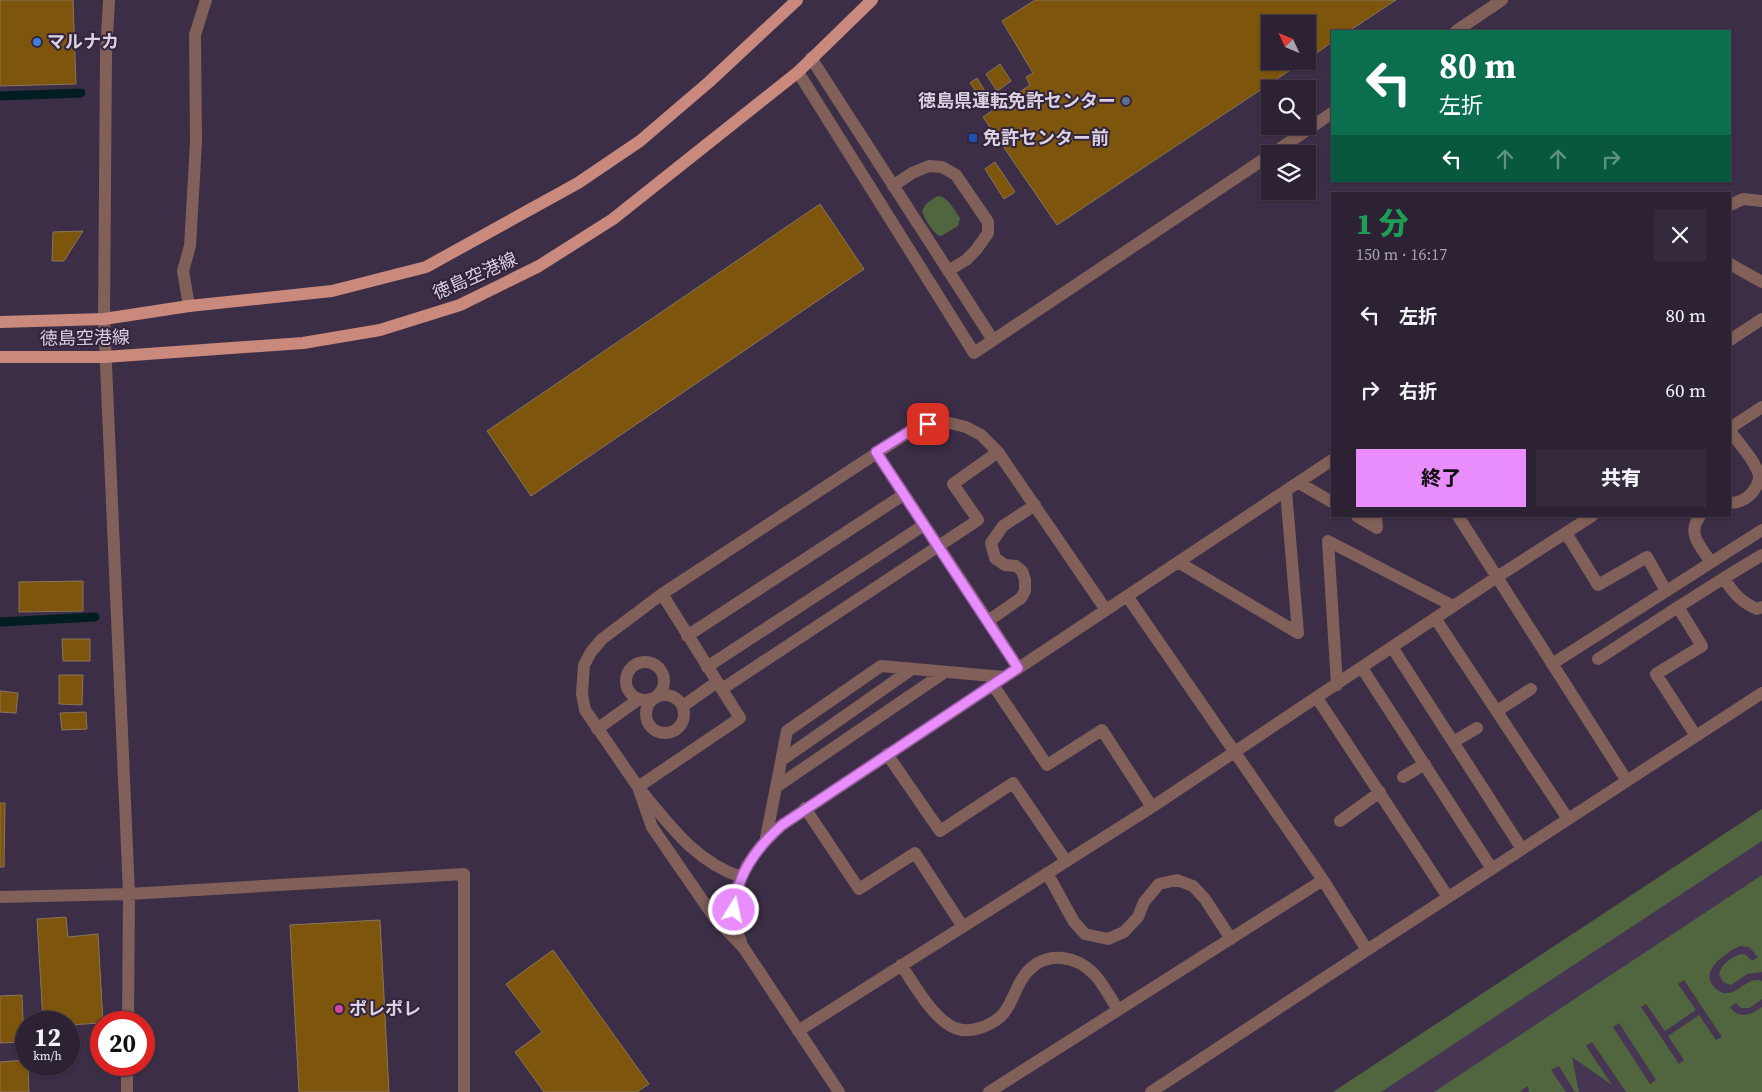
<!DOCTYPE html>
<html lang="ja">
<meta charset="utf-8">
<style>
:root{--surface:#2d2234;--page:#352a3c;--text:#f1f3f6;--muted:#a7a4ac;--line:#483f4f;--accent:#e98dfd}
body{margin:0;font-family:"Source Serif 4","Noto Sans JP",serif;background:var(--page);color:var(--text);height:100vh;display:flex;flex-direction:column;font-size:19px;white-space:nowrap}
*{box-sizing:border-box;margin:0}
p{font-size:16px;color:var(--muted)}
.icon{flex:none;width:28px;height:28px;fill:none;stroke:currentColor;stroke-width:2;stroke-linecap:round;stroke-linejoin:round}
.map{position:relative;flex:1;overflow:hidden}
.details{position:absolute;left:1331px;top:192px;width:400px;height:325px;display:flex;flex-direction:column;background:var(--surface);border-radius:0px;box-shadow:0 1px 4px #0004,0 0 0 1px var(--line)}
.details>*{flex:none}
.guide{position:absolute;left:1331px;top:30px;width:400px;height:152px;border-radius:0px;box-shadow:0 1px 4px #0004,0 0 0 1px var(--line);background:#0b6e4f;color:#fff;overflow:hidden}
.needle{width:32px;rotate:314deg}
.fabs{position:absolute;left:1261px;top:15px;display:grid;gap:10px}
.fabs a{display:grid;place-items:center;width:55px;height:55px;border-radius:0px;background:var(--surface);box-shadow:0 1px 4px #0004,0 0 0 1px var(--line);font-size:25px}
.speed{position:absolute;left:15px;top:1011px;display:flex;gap:10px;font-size:25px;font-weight:700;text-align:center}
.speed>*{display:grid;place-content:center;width:65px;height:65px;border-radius:50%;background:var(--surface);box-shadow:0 1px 4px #0004,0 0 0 1px var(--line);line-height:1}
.speed small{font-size:12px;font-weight:400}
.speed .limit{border:8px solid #d22;background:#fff;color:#111}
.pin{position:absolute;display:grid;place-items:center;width:42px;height:42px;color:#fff;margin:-21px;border-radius:10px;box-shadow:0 2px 8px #0006}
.me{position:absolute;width:55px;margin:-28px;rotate:10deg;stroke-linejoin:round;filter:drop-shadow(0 0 4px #0008)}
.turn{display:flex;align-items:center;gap:18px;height:105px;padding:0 25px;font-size:22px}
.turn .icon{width:65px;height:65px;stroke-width:2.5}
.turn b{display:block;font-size:35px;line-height:42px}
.lanes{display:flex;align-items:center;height:48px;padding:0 25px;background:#0003;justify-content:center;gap:25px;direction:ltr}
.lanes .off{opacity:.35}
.round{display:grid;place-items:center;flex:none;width:52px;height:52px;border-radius:0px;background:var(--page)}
.head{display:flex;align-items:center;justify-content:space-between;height:85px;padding:0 25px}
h1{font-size:30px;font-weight:800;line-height:38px;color:#1e9e55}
.primary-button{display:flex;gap:10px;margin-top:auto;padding:10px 25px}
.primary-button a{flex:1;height:58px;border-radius:0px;background:var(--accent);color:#111;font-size:20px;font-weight:800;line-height:58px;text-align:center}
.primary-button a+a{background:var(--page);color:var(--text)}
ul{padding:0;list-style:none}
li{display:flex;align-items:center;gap:15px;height:75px;padding:0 25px}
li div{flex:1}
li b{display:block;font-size:19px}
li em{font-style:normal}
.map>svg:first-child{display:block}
.built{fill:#463553}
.green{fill:#51663f;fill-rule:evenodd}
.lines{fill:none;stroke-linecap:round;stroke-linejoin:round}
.stream{stroke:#001e22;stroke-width:9}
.building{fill:#7d550d;stroke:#88755b}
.minor{stroke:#806059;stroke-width:12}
.major{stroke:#c9897c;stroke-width:12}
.route-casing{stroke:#975ca4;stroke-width:12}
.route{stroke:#e98dfd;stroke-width:9}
.shop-dot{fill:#3f7fe0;stroke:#32243c;stroke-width:2}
.service-dot{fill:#5c6f8a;stroke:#32243c;stroke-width:2}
.transit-dot{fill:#1a4fb4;stroke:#32243c;stroke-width:2}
.hotel-dot{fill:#d1479c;stroke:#32243c;stroke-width:2}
.labels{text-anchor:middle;stroke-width:4;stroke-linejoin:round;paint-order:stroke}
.poi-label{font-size:18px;font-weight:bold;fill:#dad2e1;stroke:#32243c;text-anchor:start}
.street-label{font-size:18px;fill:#dad2e1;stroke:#32243c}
</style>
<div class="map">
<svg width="1762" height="1092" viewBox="0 0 1762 1092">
<rect width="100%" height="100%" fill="#3c2e46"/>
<path class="built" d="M1762,809V1092H1333Z"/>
<path class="green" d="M937,196C948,196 954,210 960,218L958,226L943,235L939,236C932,231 925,220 922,211L926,204Z
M1762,809V841L1381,1092H1333Z
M1762,875V972L1747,974L1731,985L1723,982L1719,974C1721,964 1732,957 1741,954L1746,955L1752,961L1758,957L1749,947L1740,946C1725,953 1694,974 1719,991C1735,1001 1746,975 1762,981V999L1750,1008H1741L1736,1003L1730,1007C1739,1020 1751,1015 1762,1007V1092H1626L1592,1042L1586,1046L1612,1085L1572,1057L1579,1092H1575L1559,1066L1551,1070L1566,1092H1529L1528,1086L1521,1090L1522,1092H1434ZM1684,980L1722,1037L1716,1040L1699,1015L1668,1036L1684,1060L1679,1064L1641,1007L1646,1004L1665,1031L1696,1010L1678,984ZM1619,1023L1656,1080L1650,1084L1613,1027Z"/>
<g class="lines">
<path class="stream" d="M0,96L81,93
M0,622L95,617"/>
</g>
<path class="building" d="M0,0H73L76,84L0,86Z
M1035,0H1396L1349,31H1332V42L1308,59V24H1270V61H1304L1057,225L983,117L1030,85L1026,77L1033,73L1002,21Z
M1000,64L1011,81L997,91L986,74Z
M977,78L988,96L982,100L970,83Z
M995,162L1015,192L1004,199L985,169Z
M820,204L864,269L531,496L487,431Z
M83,231L64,261H52L53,232Z
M83,581V611L19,612V582Z
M62,639H90V661H63Z
M59,675H83L82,705L59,704Z
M0,691L18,693L16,713L0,712Z
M86,712L87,729L62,730L60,713Z
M0,803H5L4,867H0Z
M66,917L68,937L98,934L103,1022L101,1023L69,1025V1022H43L37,919Z
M380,920L389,1092H299L290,925Z
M553,950L649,1084L637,1092H544L515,1052L542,1032L506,984Z
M22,995L24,1042L0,1043V996Z
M26,1060V1065H28L29,1092H0V1062Z"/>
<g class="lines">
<path class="minor" d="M109,0L106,54L104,319L129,894L128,1022
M1456,31L1502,0
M811,58L993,340
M798,72L974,353L1270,155
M1272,154L1332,113
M893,186L912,173L929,166L942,167L956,175L988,222V233L976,250L966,260L948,271
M1730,205L1743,199L1762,201
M1730,264L1762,282
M189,306L183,271L190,246L196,142L195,35L206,0
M1730,340L1762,319
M1730,428L1762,407
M1730,431C1737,441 1759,465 1759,477C1759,484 1755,489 1751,494C1745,500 1738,503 1730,503
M876,452L988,621
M1299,483L1332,502
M1357,516L1377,528L1376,516
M1458,516L1627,781
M1700,516C1686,534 1701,547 1711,562
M1566,533L1598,585L1647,557L1666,591
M1178,562L1298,633L1286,491
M1724,578L1762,555
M662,594L740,718L638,787C669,824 694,861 741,877
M1127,596L1323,880L1367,950L1151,1092
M1435,618L1568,819
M687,636L903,495
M1392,647L1522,849
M1598,659L1678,607
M626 681a19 19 0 1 1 38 0a19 19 0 1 1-38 0Z
M1552,664L1762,530
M707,667L924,525
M1018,668L988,621L1021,598L1025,591V580L1022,571L1016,566L1005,565L995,558L991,543L1003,526L1035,505
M1362,668L1492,869
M993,685L1047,765L1102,730L1152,807
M1337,685L1328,541L1453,606
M722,689L978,520L953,484L998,452
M646 714a19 19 0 1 1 38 0a19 19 0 1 1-38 0Z
M1317,698L1448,897
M683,706L717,682
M1497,711L1531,689
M597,729L639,699
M1696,736L1656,674L1702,646L1678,607L1724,578C1733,593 1741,602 1757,609L1762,607
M1453,742L1477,728
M887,754L940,831L1013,783L1066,861
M782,760L912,669
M1403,777L1425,764
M776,787L945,672
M805,808L859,889L915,853L963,927
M1340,821L1380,792
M766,838L787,731L881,666L1004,677
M1047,873L1074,922L1085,934L1108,939L1124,932L1138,917L1144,902L1159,884L1177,880L1193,886L1205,899L1231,939
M0,897L129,894L464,874V1092
M741,942C739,935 734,927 734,920C730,881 755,849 782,825L1332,460
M1367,950L1762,693
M901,965C915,985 933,1019 955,1028C971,1035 997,1024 1006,1010C1015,997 1017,982 1028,971C1048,950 1077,956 1095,975C1104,985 1111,999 1118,1010
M798,1031L1152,807L1497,577L1592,516
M127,1092V1065
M839,1092L743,947L714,917L652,827L638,787L585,710L582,694L584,665L591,652L602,639L662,594L918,426L950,423L966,427L981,435L998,452L1106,610
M989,1092L1323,880"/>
<path class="major" d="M0,322L104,319L189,306L332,291L426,267L578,183L640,141L709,82L797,0
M0,357H105L303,343L380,330L460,305L539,266L613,219L798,72L872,0"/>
</g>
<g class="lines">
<g class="route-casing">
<path id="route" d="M734,910C736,875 756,848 782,825L1018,668L876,452L918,426L928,424"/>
</g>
<use href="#route" class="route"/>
</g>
<circle class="shop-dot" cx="37" cy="42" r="5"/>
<circle class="service-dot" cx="1126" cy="101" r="5"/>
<rect class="transit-dot" x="968" y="133" width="10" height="10" rx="2.5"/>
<circle class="hotel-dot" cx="339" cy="1009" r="5"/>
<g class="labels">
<g class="poi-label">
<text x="47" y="48">マルナカ</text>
<text x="1116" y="107" text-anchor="end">徳島県運転免許センター</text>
<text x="983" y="144">免許センター前</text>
<text x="349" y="1015">ポレポレ</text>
</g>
<g class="street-label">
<text transform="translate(475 276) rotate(-24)" y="6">徳島空港線</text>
<text transform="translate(85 338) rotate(-1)" y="6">徳島空港線</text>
</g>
</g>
</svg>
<div class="fabs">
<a><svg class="needle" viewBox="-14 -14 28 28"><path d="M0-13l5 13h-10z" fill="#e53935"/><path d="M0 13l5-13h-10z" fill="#a7a4ac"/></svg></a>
<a><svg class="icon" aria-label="search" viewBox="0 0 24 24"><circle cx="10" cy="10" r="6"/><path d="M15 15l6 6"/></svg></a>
<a><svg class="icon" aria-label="layers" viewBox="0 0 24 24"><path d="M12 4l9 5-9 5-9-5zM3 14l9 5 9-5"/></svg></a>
</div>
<div class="speed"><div>12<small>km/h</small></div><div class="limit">20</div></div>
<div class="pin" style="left:928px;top:424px;background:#d93025"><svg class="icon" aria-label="arrive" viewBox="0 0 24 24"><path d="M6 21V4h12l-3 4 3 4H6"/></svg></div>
<svg class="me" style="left:734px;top:910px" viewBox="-20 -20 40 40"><circle r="17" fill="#e98dfd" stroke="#fff" stroke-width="3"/><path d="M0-11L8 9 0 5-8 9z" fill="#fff"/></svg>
<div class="guide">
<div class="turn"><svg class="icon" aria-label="left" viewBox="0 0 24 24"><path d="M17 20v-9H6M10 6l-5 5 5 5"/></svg><div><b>80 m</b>左折</div></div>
<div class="lanes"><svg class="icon" aria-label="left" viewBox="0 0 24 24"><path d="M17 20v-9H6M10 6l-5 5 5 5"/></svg><svg class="icon off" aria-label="ahead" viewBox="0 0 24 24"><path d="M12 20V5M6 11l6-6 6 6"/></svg><svg class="icon off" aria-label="ahead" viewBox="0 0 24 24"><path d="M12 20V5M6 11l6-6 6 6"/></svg><svg class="icon off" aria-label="right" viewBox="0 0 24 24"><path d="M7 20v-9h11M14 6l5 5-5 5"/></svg></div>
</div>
<section class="details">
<div class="head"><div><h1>1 分</h1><p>150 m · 16:17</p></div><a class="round"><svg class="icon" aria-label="close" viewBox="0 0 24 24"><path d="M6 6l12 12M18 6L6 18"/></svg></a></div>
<ul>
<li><svg class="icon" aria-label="left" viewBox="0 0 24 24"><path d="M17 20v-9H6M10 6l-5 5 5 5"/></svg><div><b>左折</b></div><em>80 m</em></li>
<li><svg class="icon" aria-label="right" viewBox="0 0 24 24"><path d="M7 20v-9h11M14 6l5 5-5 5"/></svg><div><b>右折</b></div><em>60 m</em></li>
</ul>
<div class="primary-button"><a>終了</a><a>共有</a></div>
</section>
</div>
